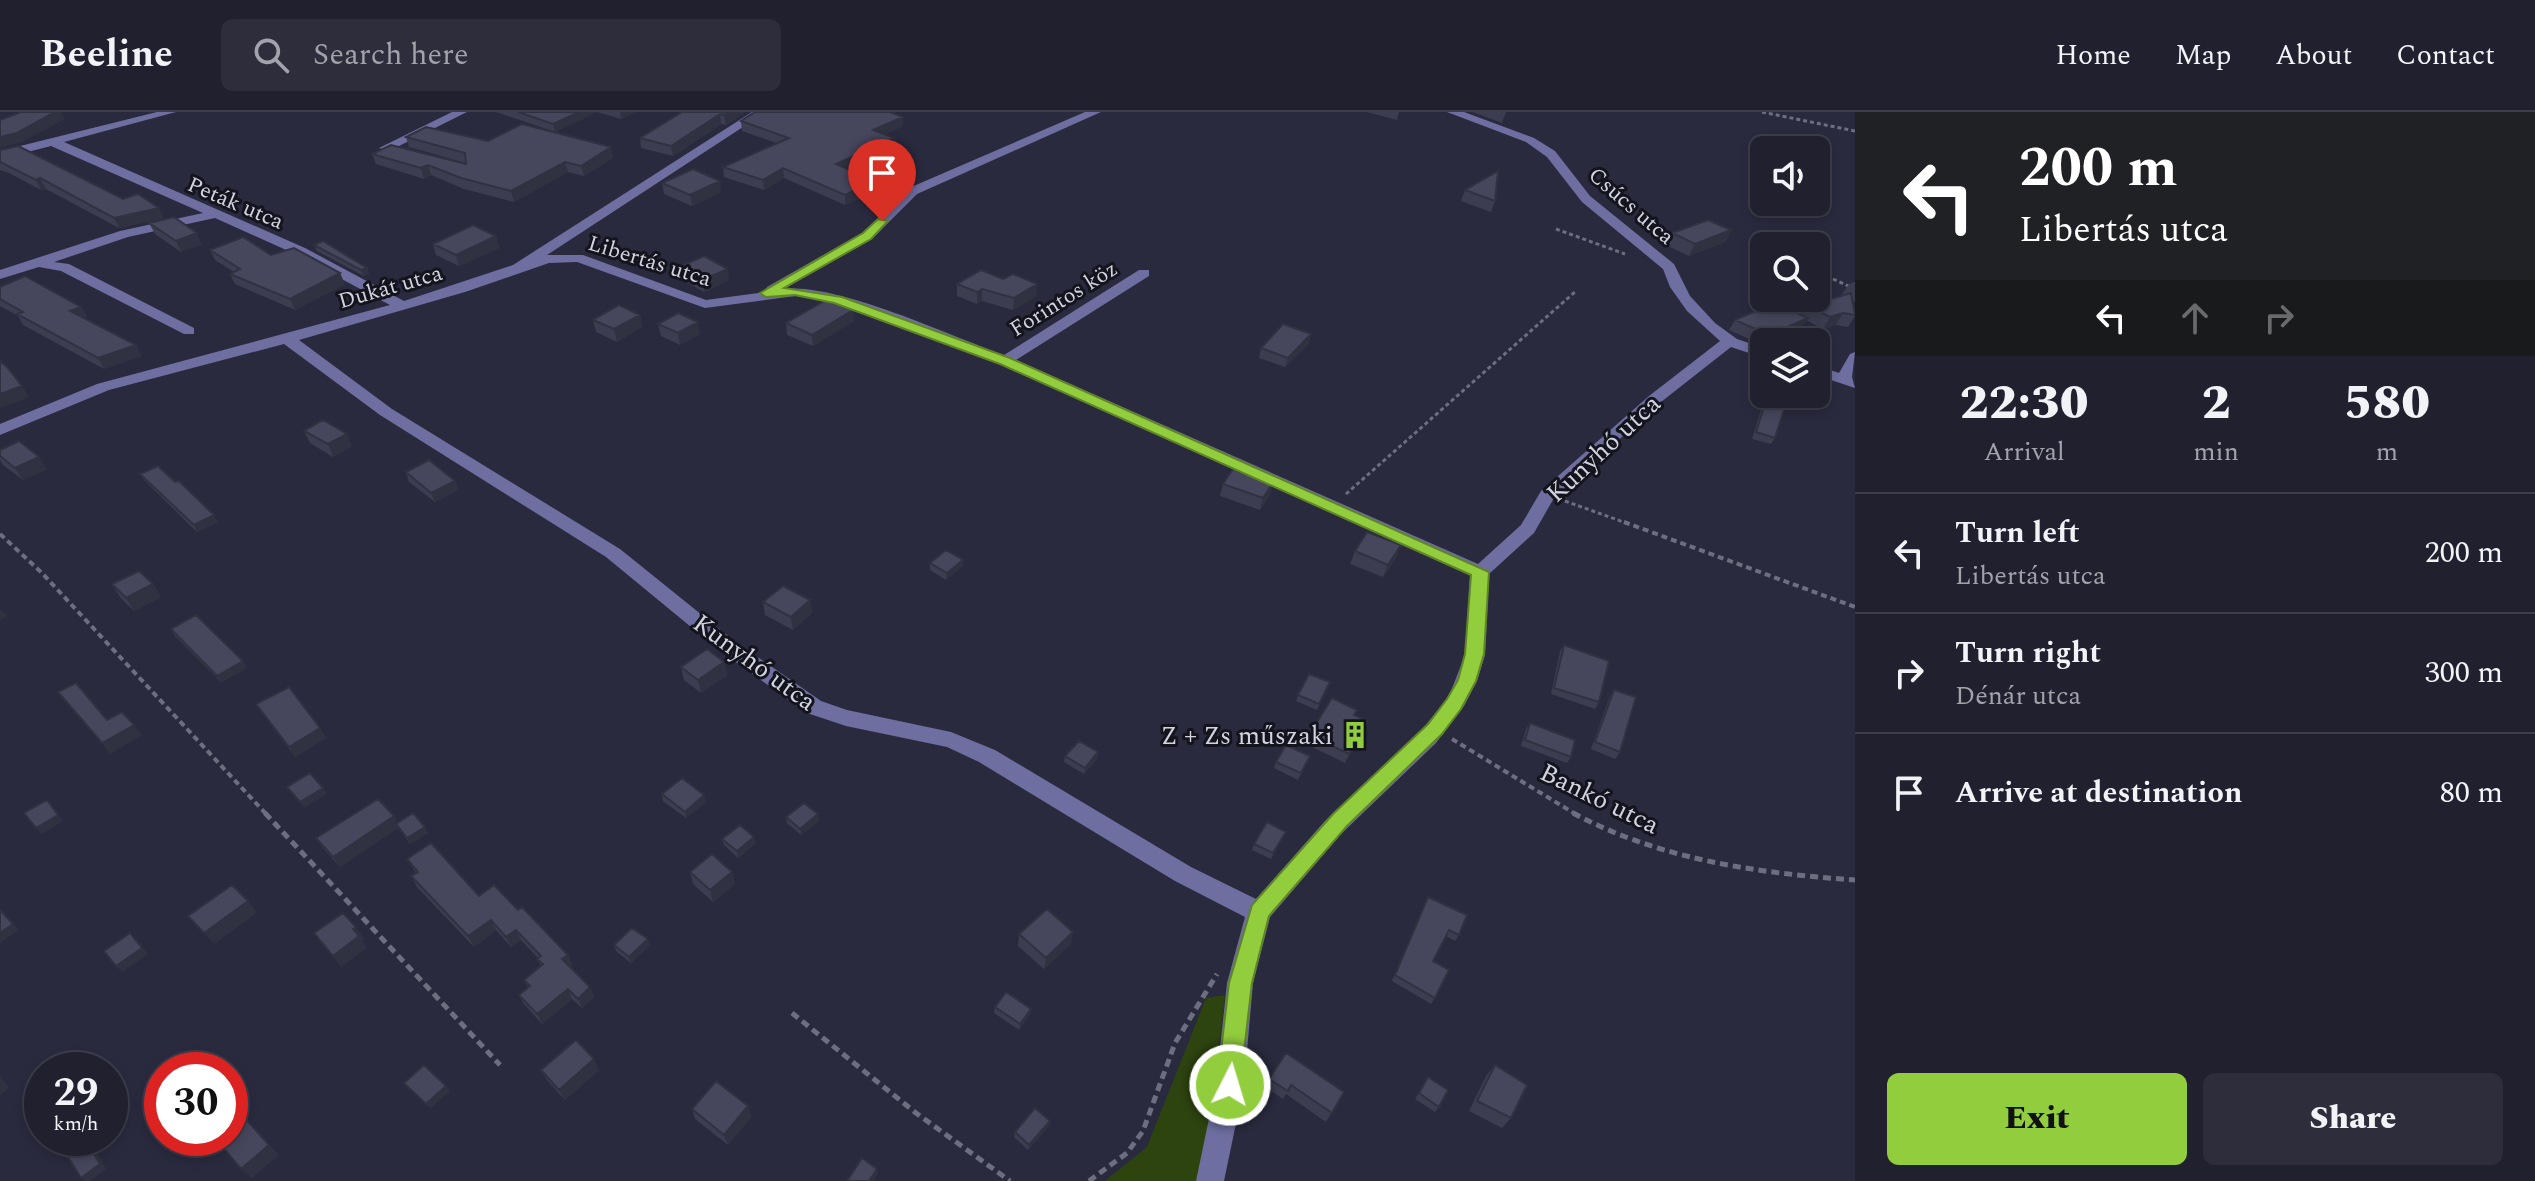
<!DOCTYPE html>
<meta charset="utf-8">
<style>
:root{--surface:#20202f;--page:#2d2d3b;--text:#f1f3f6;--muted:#a2a3aa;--line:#3d3e4b;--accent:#92cd3e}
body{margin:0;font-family:Spectral,serif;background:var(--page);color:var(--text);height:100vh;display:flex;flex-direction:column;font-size:30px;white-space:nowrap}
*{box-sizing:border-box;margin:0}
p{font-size:26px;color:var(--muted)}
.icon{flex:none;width:44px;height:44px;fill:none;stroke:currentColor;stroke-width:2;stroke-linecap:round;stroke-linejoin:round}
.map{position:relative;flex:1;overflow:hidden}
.side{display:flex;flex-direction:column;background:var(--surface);width:680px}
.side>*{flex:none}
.banner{background:#202124;color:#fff;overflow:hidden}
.buttons{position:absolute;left:1750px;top:24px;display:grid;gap:16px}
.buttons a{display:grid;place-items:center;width:80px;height:80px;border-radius:12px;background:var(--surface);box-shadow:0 4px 12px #0003,0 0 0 2px var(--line);font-size:40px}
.speed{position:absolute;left:24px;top:940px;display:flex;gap:16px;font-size:40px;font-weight:700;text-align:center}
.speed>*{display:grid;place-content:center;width:104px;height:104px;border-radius:50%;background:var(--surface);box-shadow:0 4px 12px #0003,0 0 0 2px var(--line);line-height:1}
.speed small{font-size:20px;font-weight:400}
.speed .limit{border:12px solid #d22;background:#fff;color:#111}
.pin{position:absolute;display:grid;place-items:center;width:68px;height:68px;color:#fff;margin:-82px -34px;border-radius:50% 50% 50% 0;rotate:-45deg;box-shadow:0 0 8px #0007}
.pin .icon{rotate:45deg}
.me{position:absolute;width:88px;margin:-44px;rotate:5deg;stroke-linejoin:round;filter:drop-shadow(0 0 6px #0008)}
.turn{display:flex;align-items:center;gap:28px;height:168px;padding:0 32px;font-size:36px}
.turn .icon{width:104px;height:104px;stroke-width:2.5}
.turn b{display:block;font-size:56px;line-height:68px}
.lanes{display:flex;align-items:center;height:76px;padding:0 32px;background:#0003;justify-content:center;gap:40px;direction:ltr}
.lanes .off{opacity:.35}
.eta{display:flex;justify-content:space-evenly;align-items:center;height:136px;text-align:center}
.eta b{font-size:48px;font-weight:800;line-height:56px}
.button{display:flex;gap:16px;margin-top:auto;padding:16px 32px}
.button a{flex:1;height:92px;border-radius:12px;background:var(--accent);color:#111;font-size:32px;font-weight:800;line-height:92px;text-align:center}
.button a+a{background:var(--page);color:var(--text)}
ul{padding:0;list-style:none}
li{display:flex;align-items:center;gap:24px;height:120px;padding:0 32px;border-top:2px solid var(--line)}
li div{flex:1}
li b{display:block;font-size:30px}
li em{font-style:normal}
header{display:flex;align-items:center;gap:48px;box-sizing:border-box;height:112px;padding:0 40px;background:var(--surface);border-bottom:2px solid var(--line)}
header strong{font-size:38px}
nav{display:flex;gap:44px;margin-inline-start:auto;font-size:28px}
.search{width:560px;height:72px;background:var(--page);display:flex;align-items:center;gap:20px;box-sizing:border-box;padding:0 28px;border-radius:12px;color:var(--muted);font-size:30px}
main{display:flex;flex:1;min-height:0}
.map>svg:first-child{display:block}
.green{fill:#2e440f}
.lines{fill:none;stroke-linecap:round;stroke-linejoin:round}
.path-far2{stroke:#6d6e7f;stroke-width:3;stroke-dasharray:4 3;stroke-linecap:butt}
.path-far1{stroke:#6d6e7f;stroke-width:4;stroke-dasharray:6 4;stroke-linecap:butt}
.path{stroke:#6d6e7f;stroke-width:5;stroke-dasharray:8 5;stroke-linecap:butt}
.minor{fill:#6e6ea0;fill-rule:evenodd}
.wall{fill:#3c3d50}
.shaded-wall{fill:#313241}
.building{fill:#46475d;stroke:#313241;stroke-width:2}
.route{fill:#92cd3e;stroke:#5f8528;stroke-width:2}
.labels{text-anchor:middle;stroke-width:6;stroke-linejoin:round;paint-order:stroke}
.far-street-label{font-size:22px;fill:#d2d3e0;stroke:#14141d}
.street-label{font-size:26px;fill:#d2d3e0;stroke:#14141d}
.poi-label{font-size:26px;fill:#d2d3e0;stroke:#14141d;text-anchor:end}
</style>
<header>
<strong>Beeline</strong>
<div class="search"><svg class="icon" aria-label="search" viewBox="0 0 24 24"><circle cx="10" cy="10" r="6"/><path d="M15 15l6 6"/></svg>Search here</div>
<nav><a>Home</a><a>Map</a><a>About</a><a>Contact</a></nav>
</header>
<main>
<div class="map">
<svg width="1855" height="1069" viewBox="0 0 1855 1069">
<rect width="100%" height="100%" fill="#2a2a3f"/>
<path class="green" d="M1225,883L1203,1069H1105L1147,1035L1206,886Z"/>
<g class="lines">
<path class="path-far2" d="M1762,0L1855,19
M1556,117L1625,142
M1833,167L1855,177
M1346,382L1576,179
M1565,389L1629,412"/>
<path class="path-far1" d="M1624,410L1855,495
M0,422L42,461L267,703
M1452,627L1577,703"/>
<path class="path" d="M265,701L500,953
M1573,701C1661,748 1757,761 1855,768
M792,901L916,1001L1010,1069
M1089,1069L1127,1041L1143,1019L1175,931L1217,862"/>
<path class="minor" d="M157,0H176L64,30L305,136L404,189L513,153L752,0H766L547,143H583L706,188L766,180L767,175L862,121L909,76L1085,0H1101L917,82L872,127L784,177C835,170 951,224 1004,243L1139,158H1149V164L1016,248L1478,452L1521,413L1541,379L1649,284L1720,229L1687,199L1670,175L1663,157L1582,90L1547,45L1526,30L1447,0H1464L1534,26L1555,39L1590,84L1674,152L1690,184L1715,211L1737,227L1764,236V246L1731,235L1661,290L1554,386L1534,421L1489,462L1485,543L1477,569L1464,594L1436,631L1341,722L1270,805L1253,871L1244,973L1224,1069H1196L1216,973L1227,871L1245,805L1175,769L979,650L947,635L846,614L807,601L719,538L606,445L380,303L284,232L109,278L0,323V312L97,272L390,193L295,142L215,106L128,125L54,150L69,152L194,216V222H184L61,159L39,155L0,167V158L120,119L203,101L51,34L0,47V39ZM577,150L705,196L795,184L834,191L1000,252L1470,463L1465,543L1449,584L1421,619L1325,709L1256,787L1191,755L995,638L951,620L847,598L821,589L733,528L620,437L392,297L299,228L465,180L549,151Z
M452,0H467L389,39L379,36Z
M1855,240L1852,265L1855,276L1816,263V253L1839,261L1850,242Z"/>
</g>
<path class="wall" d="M496,0H635L621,7L597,0L555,20Z
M682,0H746L726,13L721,12L673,44L641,36L640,26Z
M1367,0H1399L1397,8Z
M1473,0H1506L1502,11Z
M903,5V14L886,22L895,36L848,57L876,80L845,93L784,66L764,78L724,65L723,55L776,31L742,19L741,9Z
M406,25L488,29L613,46L584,64L568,60L514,90L464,77L431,63L424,67L376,52L372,42L466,52V51L409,35Z
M0,38L123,87L164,106L119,116L46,77L41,78L9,61L0,58Z
M662,71L721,80L692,94L664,82Z
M1465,78L1495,89L1491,100L1461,89Z
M149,111L202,132L181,140L155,122Z
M1731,118L1725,130L1689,144L1666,133L1672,121Z
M496,124L499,136L459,154L436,143L433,132Z
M314,133L367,156L369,162L364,164L317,139Z
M210,138L271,143L345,172L295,198L235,172L230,162L234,160L215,148Z
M679,155L729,168L704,180L681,167Z
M1003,167L1036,184L1013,198L982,189L977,192L957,184V172Z
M1855,170V190L1852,188L1855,204L1848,215L1836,213L1823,217L1806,208L1802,215L1769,230H1764L1763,233L1729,218L1735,208L1802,203L1808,194L1844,183L1842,182L1849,172Z
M0,175L81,195L87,205L85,206L142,244L104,257L23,213L18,204L0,194Z
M640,203L642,215L617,230L596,220L593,208Z
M854,209L813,234L787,223L786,211Z
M658,212L700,222L680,233L661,224Z
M1311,222L1309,231L1285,255L1259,246L1261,236Z
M1765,292L1775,326L1771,332L1752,327L1761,298Z
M304,319L352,334L333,345L310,331Z
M0,338L47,357L23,368L3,353L0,348Z
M406,360L455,369L458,378L435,390L409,370Z
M140,362L218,410L197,420L144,368Z
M1223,372L1270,383L1260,398L1220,384Z
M1355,439L1396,446L1383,465L1350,452Z
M930,451L963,454L946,468L930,458Z
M112,472H153L161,485L134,499L120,485Z
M810,488L812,501L793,518L765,503L763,490Z
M171,517L243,549L247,556L221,570L175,524Z
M1564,533L1599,590L1595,597L1551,582L1560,539Z
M724,550L727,563L701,581L684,568L681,555Z
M1330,570L1317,598L1296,589L1298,583Z
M1614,578L1620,640L1615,647L1591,637L1610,584Z
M256,592L320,616L326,626L295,645Z
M1355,603L1368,609L1364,618L1345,651L1306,632L1309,623Z
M1530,611L1571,645L1567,651L1521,634L1526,617Z
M1098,640L1097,647L1084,662L1064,650L1065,644Z
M1310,644L1298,668L1274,656L1276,650Z
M662,682L706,690L686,706L663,689Z
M786,705L819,709L801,723L787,711Z
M398,711L428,721L410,732L398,716L340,755L323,736L316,726Z
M1286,720L1271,747L1252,738L1254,732Z
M722,727L756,731L738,746L724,733Z
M407,747L479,784L518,798L568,843L572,853L570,855L590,875L594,885L582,896L572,887L542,912L524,892L519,883L528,875L524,868L541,854L537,847L538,846L521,828L511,835L496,818L474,835L417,775L411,764L416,761Z
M690,760H732L735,772L713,790L693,772Z
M1428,785L1459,823L1455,829L1446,824L1433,849L1435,886L1431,892L1392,869Z
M1019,822L1071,832L1044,857L1018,834Z
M614,833H650L631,851L616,839Z
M995,895L1030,902L1019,918L994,901Z
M1495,953L1511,1006L1502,1016L1469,999L1486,964Z
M541,958H599L565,988L547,968Z
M1428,965L1439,995L1435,1000L1415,987Z
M1269,967L1344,980L1326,1010L1286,982L1283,987L1265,975Z
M748,994L751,1005L728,1033L695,1007L692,997Z
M1050,1009L1049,1014L1028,1038L1014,1025L1015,1020Z"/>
<path class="shaded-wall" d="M55,0H61L65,7L22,30L0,36V25Z
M579,0H597L555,20L553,12Z
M620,0H635L621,7Z
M730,0H746L726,13L724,3Z
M720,2L721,12L673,44L671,34Z
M903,5V14L874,28L873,18Z
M895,26V36L837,63L836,52Z
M611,35L613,46L584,64L581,54Z
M565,50L568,60L514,90L511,79Z
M428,53L431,63L424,67L421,56Z
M783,56L784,66L764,78L763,68Z
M40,66L46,77L41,78L36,68Z
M720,69L721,80L692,94L690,83Z
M875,69L876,80L845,93V83Z
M159,96L164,106L119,116L114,106Z
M1731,118L1725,130L1689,144L1695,132Z
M197,121L202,132L181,140L176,129Z
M496,124L499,136L459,154L456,143Z
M367,156L369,162L364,164L361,158Z
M728,157L729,168L704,180L702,168Z
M340,161L345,172L295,198L290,187Z
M1037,172L1036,184L1013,198L1014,186Z
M982,177V189L977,192V180Z
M81,195L87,205L77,210L70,199Z
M853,198L854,209L813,234L812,223Z
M1843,201L1836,213L1823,217L1830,205Z
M640,203L642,215L617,230L614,217Z
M1808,206L1802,215L1769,230H1765L1769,223Z
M698,210L700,222L680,233L678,221Z
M1311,222L1309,231L1285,255L1288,246Z
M136,233L142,244L104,257L98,246Z
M22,274L29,285L0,296V282Z
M347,322L352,334L333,345L328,332Z
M39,345L47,357L23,368L15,356Z
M455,369L458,378L435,390L431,381Z
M1273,371L1270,383L1260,398L1263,386Z
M214,403L218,410L197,420L194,413Z
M1401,433L1396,446L1383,465L1388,453Z
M963,448V454L946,468L947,461Z
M153,472L161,485L134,499L126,486Z
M810,488L812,501L793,518L791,505Z
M2,498L7,504L0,508V499Z
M243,549L247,556L221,570L217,564Z
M724,550L727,563L701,581L698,568Z
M1368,609L1364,618L1345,651L1349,642Z
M134,613L142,623L110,642L102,631Z
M320,616L326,626L295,645L289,635Z
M1098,640L1097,647L1084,662L1085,656Z
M323,676L327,682L304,696L300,690Z
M704,683L706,690L686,706L685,700Z
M47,688L63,709L42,722L36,716Z
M818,702L819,709L801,723L800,717Z
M394,704L400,714L396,712L398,716L340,755L333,745Z
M425,715L428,721L410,732L407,726Z
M754,725L756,731L738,746L737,739Z
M732,760L735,772L713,790L710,778Z
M248,789L257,801L214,832L204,821Z
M1,798L19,818L0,831V821Z
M491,808L496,818L474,835L468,824Z
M356,815L364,827L362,828L367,836L341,855L333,844L353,817Z
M516,818L521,828L511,835L506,825Z
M1073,820L1071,832L1044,857L1046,846Z
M136,827L148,842L122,860L116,854Z
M648,827L650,833L631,851L629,845Z
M568,843L572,853L567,857L562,847Z
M590,875L594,885L582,896L578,887Z
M568,877L572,887L542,912L537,902Z
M1031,897L1030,902L1019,918L1020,912Z
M594,947L599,958L565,988L559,978Z
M0,963L9,976L0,983Z
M446,974L450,979L430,997L426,992Z
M748,994L751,1005L728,1033L724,1023Z
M235,995L279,1043L252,1066L241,1057Z
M1050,1009L1049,1014L1028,1038L1029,1033Z
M84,1026L91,1031L106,1057L90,1069H85L81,1066Z
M877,1057L878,1062L873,1069H869Z"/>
<path class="building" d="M21,0H55L17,21L0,25V8Z
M518,0H579L553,12Z
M682,0H730L724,3L720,2L671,34L640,26Z
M755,0H890L903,5L873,18L895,26L836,52L875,69L845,83L783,56L763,68L723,55L789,26L741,9Z
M522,12L611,35L581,54L565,50L511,79L461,66L428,53L421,56L372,42L391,33L466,52L465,41L406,25L426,15L488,29Z
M18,34L123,87L138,82L159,96L114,106L40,66L36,68L0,50V38Z
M693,57L720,69L690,83L662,71Z
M1498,59L1495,89L1465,78Z
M174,105L197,121L176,129L149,111Z
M1708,108L1731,118L1695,132L1672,121Z
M473,113L496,124L456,143L433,132Z
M243,125L271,143L294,136L340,161L290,187L230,162L240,157L210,138Z
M323,129L367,156L361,158L314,133Z
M704,144L728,157L702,168L679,155Z
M981,158L1003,167L1013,162L1037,172L1014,186L982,177L977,180L957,172Z
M25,164L81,195L70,199L136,233L98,246L17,202L23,200L0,187V175Z
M1851,181L1855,203L1843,201L1830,205L1808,194Z
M826,188L853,198L812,223L786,211Z
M1774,191L1808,206L1769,223L1735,208Z
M619,193L640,203L614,217L593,208Z
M678,201L698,210L678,221L658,212Z
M1283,212L1311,222L1288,246L1261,236Z
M0,249L7,255L22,274L0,282Z
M1765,292L1784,297L1775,326L1756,320Z
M323,308L347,322L328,332L304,319Z
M19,329L39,345L15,356L0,344V338Z
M429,348L455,369L431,381L406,360Z
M158,354L175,370L179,369L214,403L194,413L140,362Z
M1233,357L1273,371L1263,386L1223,372Z
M1367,420L1401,433L1388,453L1355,439Z
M946,438L963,448L947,461L930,451Z
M139,459L153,472L126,486L112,472Z
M783,474L810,488L791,505L763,490Z
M196,503L243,549L217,564L171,517Z
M1564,533L1609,549L1599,590L1554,576Z
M707,537L724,550L698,568L681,555Z
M1309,562L1330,570L1319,592L1298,583Z
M76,571L107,608L122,600L134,613L102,631L58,580Z
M289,575L320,616L289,635L256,592Z
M1614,578L1636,585L1620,640L1595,630Z
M1332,586L1357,598L1354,603L1368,609L1349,642L1309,623Z
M1530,611L1575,628L1571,645L1525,628Z
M1079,629L1098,640L1085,656L1065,644Z
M1286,633L1310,644L1301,661L1276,650Z
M310,661L323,676L300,690L287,675Z
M682,666L704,683L685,700L662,682Z
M378,687L394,704L333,745L316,726Z
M47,688L58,703L36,716L24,701Z
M804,691L818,702L800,717L786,705Z
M413,701L425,715L407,726L396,712Z
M1267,710L1286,720L1273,741L1254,732Z
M740,713L754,725L737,739L722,727Z
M431,731L479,784L494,773L518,798L522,795L568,843L562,847L590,875L578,887L568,877L537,902L519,883L530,874L524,868L543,852L537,847L541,844L516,818L506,825L491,808L468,824L411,764L418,760L407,747Z
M712,742L732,760L710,778L690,760Z
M232,773L248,789L204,821L188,804Z
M1428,785L1467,803L1459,823L1449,818L1433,849L1449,858L1435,886L1395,863Z
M1047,797L1073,820L1046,846L1019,822Z
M0,798L13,812L0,821Z
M343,801L356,815L353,817L359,824L333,844L314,821Z
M632,816L648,827L629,845L614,833Z
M130,821L142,836L116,854L104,839Z
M1006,880L1031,897L1020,912L995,895Z
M576,928L594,947L559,978L541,958Z
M1286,941L1344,980L1332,1001L1291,973L1288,979L1269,967Z
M424,953L446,974L426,992L404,971Z
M1495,953L1527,973L1511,1006L1477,989Z
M1428,965L1448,978L1439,995L1419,981Z
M716,969L748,994L724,1023L692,997Z
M235,995L269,1033L241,1057L215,1026H230V999Z
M1035,996L1050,1009L1029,1033L1015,1020Z
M84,1026L100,1052L81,1066L65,1040Z
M862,1046L877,1057L869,1069H847Z"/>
<path class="route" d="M878,107L888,109L871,127L784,176L842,185L1010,246L1489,460L1484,542L1476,569L1461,597L1442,622L1347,714L1269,804L1252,871L1239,982L1230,985L1221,982L1217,973L1229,871L1252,793L1333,702L1428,612L1447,587L1458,568L1465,542L1471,463L1000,252L834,191L795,183L766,185L760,181L863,121Z"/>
<defs>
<g id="building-bare" transform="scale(2.16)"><path d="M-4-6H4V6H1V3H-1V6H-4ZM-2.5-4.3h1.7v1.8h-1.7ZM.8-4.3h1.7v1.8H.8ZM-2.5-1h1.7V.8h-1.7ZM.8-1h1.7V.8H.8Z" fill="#92cd3e" stroke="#14141d" stroke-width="2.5" paint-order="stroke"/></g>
</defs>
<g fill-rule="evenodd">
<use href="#building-bare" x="1355" y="623"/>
</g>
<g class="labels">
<g class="far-street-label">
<text transform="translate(236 90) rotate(23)" y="8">Peták utca</text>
<text transform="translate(1632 93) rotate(41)" y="8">Csúcs utca</text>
<text transform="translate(650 148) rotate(17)" y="8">Libertás utca</text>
<text transform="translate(390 174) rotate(-16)" y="8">Dukát utca</text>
<text transform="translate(1063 186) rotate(-32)" y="8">Forintos köz</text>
</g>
<g class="street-label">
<text transform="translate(1603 336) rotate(-43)" y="9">Kunyhó utca</text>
<text transform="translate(755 550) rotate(36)" y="9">Kunyhó utca</text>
<text transform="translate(1600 686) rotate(26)" y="9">Bankó utca</text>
</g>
<g class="poi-label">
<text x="1333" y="632">Z + Zs műszaki</text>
</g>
</g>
</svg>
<div class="buttons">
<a><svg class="icon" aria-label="sound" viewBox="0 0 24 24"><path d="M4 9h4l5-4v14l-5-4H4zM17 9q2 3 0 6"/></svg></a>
<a><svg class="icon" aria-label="search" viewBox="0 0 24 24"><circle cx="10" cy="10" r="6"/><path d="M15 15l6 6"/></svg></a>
<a><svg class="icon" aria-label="layers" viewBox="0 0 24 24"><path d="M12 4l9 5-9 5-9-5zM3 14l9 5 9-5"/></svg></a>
</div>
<div class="speed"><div>29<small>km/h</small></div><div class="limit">30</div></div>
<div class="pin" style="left:882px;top:109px;background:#d93025"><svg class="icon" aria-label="arrive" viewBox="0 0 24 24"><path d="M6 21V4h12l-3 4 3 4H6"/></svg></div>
<svg class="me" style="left:1230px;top:973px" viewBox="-20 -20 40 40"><circle r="17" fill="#92cd3e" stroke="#fff" stroke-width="3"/><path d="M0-11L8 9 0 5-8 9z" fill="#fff"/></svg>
</div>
<section class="side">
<div class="banner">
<div class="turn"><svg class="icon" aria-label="left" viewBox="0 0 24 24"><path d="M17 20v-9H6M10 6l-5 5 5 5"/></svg><div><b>200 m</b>Libertás utca</div></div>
<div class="lanes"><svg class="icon" aria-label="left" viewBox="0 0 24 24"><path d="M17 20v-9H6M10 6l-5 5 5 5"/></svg><svg class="icon off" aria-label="ahead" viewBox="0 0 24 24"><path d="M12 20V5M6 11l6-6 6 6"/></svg><svg class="icon off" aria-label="right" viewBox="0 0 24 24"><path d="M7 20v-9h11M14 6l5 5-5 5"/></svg></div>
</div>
<div class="eta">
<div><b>22:30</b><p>Arrival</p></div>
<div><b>2</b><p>min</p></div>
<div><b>580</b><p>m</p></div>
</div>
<ul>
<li><svg class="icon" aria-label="left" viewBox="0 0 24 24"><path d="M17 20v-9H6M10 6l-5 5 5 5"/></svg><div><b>Turn left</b><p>Libertás utca</p></div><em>200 m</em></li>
<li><svg class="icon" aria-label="right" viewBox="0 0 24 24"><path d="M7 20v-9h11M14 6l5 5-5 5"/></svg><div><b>Turn right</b><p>Dénár utca</p></div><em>300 m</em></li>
<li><svg class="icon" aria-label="arrive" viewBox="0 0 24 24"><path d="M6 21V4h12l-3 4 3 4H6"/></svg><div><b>Arrive at destination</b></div><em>80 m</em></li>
</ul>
<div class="button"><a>Exit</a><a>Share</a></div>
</section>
</main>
